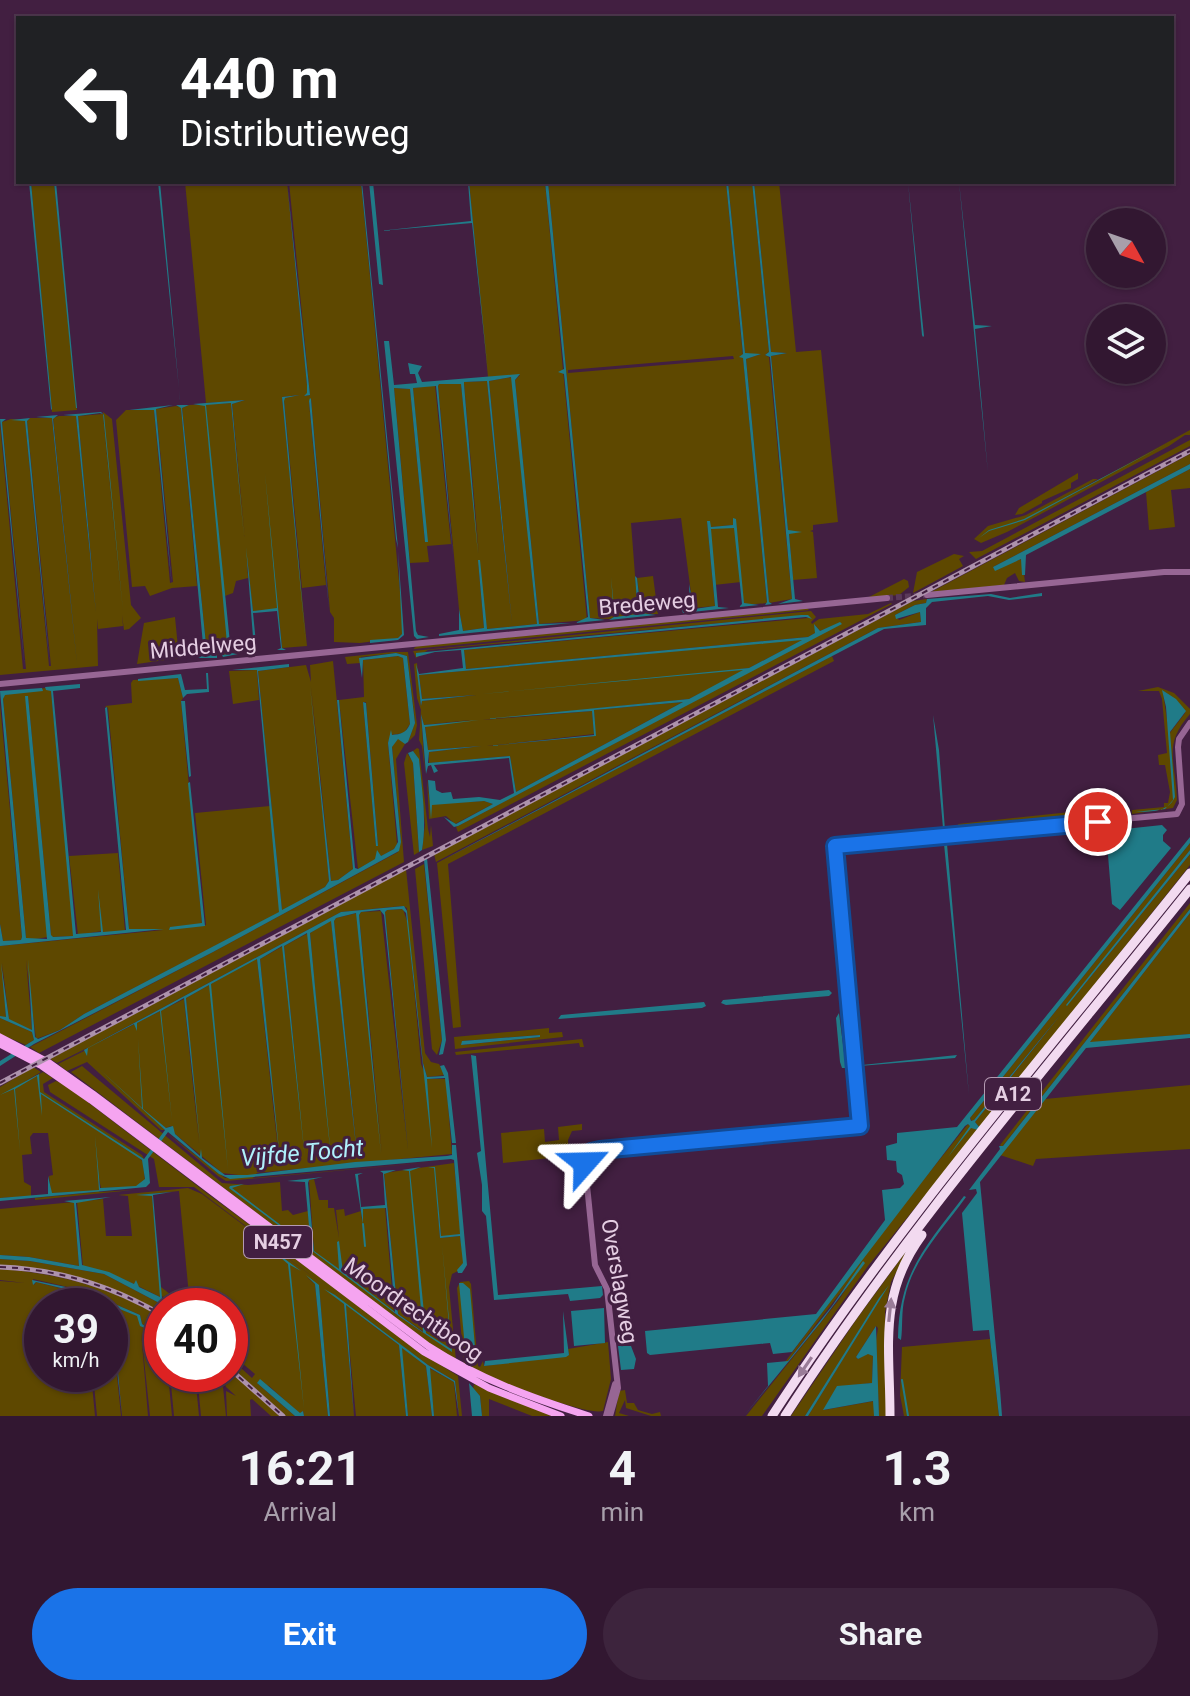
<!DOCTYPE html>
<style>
:root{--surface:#321731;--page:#3d243d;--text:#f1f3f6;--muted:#a89fab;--line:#4d364d;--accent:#1a73e8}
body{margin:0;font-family:Roboto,sans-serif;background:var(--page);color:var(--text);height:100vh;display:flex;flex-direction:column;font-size:30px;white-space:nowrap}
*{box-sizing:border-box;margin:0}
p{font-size:26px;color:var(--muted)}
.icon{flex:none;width:44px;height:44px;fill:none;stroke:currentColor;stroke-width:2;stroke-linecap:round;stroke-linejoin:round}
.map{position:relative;height:1416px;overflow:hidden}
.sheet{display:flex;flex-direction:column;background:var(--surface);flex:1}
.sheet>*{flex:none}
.top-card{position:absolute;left:16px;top:16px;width:1158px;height:168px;border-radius:0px;box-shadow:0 2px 6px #0004,0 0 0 2px var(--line);background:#202124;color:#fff;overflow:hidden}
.needle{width:52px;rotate:130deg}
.tools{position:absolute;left:1086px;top:208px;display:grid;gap:16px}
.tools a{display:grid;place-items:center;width:80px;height:80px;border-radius:50%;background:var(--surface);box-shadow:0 2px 6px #0004,0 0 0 2px var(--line);font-size:40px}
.speed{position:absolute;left:24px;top:1288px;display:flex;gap:16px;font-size:40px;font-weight:700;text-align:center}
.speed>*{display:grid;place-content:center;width:104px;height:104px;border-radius:50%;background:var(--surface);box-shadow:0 2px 6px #0004,0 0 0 2px var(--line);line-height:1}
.speed small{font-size:20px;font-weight:400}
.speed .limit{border:12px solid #d22;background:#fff;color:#111}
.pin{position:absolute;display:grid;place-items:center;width:68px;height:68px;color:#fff;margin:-34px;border:4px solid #fff;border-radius:50%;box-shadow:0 2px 8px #0007}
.me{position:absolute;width:88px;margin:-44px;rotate:65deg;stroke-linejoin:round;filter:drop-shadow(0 0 6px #0008)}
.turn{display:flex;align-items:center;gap:28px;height:168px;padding:0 32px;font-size:36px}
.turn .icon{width:104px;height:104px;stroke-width:2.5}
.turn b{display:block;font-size:56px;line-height:68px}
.eta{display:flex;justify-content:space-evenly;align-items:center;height:136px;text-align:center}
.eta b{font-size:48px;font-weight:700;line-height:56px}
.primary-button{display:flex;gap:16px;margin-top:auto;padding:16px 32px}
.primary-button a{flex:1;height:92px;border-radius:48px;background:var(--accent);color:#fff;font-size:32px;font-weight:700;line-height:92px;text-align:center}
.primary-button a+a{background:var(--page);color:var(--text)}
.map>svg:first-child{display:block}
.green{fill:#5e4800;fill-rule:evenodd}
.water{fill:#207b88}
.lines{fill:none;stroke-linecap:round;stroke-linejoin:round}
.stream{stroke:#207b88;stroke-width:2}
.tertiary-tunnel{stroke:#5a3959;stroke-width:6;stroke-dasharray:6 3;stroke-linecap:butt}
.tertiary{stroke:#976694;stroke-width:6}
.primary{stroke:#f5a4f0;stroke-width:7}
.motorway{stroke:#f2daf0;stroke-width:9}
.rail-casing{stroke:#ad92ac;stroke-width:5}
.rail{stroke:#421f41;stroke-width:2;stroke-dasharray:6;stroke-linecap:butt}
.oneway{fill:#9a7c98}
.route-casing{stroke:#114b97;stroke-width:20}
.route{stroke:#1a73e8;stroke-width:14}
.labels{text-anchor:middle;stroke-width:6;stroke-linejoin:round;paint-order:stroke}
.shield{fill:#421f41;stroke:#b49ab2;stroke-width:2}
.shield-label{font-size:20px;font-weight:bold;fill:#e5cee3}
.street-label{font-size:22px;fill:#e5cee3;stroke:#421f41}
.water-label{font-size:24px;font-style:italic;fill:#aff1fc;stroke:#421f41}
</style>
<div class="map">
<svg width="1190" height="1416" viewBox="0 0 1190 1416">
<rect width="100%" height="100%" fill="#421f41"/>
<path class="green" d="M31,182H54L77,410L52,412Z
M185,182H287L307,385V394L304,396L310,395L289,182H361L403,623L402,634L398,638L360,643L334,642V618L330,612L311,399L309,402L326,585L302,588L284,401V398L299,395L282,397L307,646L282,648L278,607L275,610L253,611L247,559L248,578L236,581L233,593L225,596L230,655L207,654L182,408L189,405L231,403L245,537L232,404L245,400L206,403Z
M469,182H545L587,620L539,624L515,380L520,375L488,377Z
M548,182H726L767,603L744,605L741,582L714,585L709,528L736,526L733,519V525L711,527L707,521L715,606L693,608L681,518L631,523L638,614L609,619L590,618ZM733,356L734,359L568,373V370Z
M728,182H752L769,352L765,355L769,357L792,599L769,603L746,359L761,354H745Z
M754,182H779L796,352L821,350L838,522L813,525V530L810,531L813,532L817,578L793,580L789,534L792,532L788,531L771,356L787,353L771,352Z
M512,377L537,624L487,629L478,560L484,628L463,631L459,609L438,386L439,384H461L479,554L464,384V382L487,381L512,624L489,381Z
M435,385L451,544L427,546L429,562L410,563L394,388L410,389L425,542H427L413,388Z
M176,406L181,407L197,586L172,588L150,596L145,586L132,587L116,420L126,410H154L170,583L173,582L156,409Z
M103,412L112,419L131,605L141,618L129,629L124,630L122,615L123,626L98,629L97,619L98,666L0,675V424L23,669H26L2,422L11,419L25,420L49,666H51L27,421L30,418H52L77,664L53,418L59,416H76L96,613L78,416L103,414L122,611Z
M1190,430V435H1185L1169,446L1007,532L981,543L974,539L988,526L1026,515L1093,479H1098L1056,503Z
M1190,440V446L976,559L969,552L982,551Z
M1190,454V464L993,567L1022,559L1025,582L1019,581L1015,573L1007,578L1004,585L931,592Z
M1190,469V488L1171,490L1175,527L1149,530L1146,492Z
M1078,473V479L1071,483V488L1042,501V503L1022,514L1015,515L1019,508Z
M954,554L964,556L959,559L963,566L913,593L917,572Z
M653,576L658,614H642L637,578Z
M904,579L908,581L909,587L899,595L867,598Z
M927,599L926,603L915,605L895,615L899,620L920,612L921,622L878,628L436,862L434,854L913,601Z
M891,603L892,604L458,832L456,827L842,623L820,631L815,625V633L808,637L466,669L464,650L808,618V615L428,650L416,658L413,651L811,611L816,617L811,622L812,624L819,619L868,614Z
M807,608L809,610L413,649L417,646Z
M175,617L179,658L137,664L144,623Z
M805,639L749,668L742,669L744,671L689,699L483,720L592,711L594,734L487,746L595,736L594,710L683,702L516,792L510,756L429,763V752L482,746L428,750L425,726L470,720L424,725L421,714L425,773L422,746L419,740L421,710L417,698L414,664L417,663L421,706L422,701L476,695L422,699L419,675Z
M392,652H408L417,725L415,735L408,742L415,722L407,656L396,653L361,657L360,663L347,664L345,657Z
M398,656L403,658L410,724L404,733L391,735L388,743L397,844L394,849L358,869L339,700L364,697L363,660ZM363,702H366L378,846L376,845Z
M832,656L834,661L448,864L461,1027L453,1028L437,863Z
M333,661L353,869L338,880L331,881L311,686L329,881L325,887L282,911L258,671L306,665L311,682L310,665Z
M257,670L259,700L233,704L229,671Z
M178,678L183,698L181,701L202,924L169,929L206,925L195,813L270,806L280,912L84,1014L60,1030L36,1039L26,960L32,1030L9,1020L2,963L6,1018L0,1016V946L163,930L129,929L108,708L105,706L132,703L131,683L133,680Z
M1158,687L1174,693L1190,709V714C1162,746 1176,761 1177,800L1173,808L1132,814V810L1164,807V803H1168L1170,792L1165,765H1159L1158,755L1167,753L1162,699L1159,691H1138ZM1163,692L1184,709L1185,713L1169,734Z
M45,688L51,691L74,933L73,936L52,937L51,935L28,697L26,696L48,937L29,940L26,938L3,699L4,695Z
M0,704L22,937L21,940L3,941L0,924Z
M399,738L405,744L396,759L404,862L39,1053L30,1047L213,952L398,852L401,842L392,747L394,741Z
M417,748L419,749L428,829L430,837L431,825L433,846L422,850L425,825L419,760L413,751Z
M407,753L413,762L419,852L414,855L404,763Z
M427,779L430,804L484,801L493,804L455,824L446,816L429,819Z
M1108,808L1106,817L959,831L958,824Z
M1190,843V850L1067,1006L1190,854V865L980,1128L975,1122L1061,1014L974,1120L972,1121L970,1118Z
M118,853L125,931L104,933L102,931L78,935L69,856Z
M424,864L442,1040L437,1055L432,1049L415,869Z
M406,869L425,1053L431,1062L439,1064L445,1075L427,1077L423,1063L409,933L421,1064L427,1079H446L452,1154L257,1173L253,1178L454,1160L226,1181L218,1176L167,1133L225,1178L247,1176L222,1173L175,1134L171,1126L166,1128L154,1119L165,1130H161L87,1062L67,1071L58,1064L86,1050L87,1048L57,1063L50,1059ZM402,906L407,908L408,924L403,909L387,910L385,912L408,1150L381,911L361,912L359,915L382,1154L357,913L336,918L334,921L357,1154L331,920L310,933L326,1110L308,933L284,946L300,1109L283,946L260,959L279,1160L257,958L186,998L199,1143L184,999L93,1045L341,912Z
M1190,903V909L1002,1147L1000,1145Z
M1190,913V1034L1089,1043Z
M0,1018L32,1032L34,1040L26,1045L0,1034Z
M549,1028V1033L562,1032L563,1037L455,1049L454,1037ZM539,1035L540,1037L462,1045V1041Z
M582,1039L584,1047H580L579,1043L456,1055L455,1052Z
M82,1066L222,1183L248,1185L280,1182L282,1211L288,1210L293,1215L308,1211L312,1248L314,1251L309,1180L314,1179L319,1200H328V1208H334L339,1238L336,1210L344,1209L345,1216L361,1211L362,1220L363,1209L385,1207L394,1313L452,1351L426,1333L422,1298L424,1332L398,1314L384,1173L454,1163L461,1234L441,1237L437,1199L440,1238L460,1236L464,1263L458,1271L452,1274L449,1287L456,1361L429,1344L71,1072Z
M33,1067L41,1072L21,1084L43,1072L53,1078L43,1084L44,1092L142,1155L144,1159L137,1155L143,1162L145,1181L137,1187L101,1188L99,1179V1192L133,1190L35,1200V1198L97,1192L51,1193L49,1176L53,1175L48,1133H33L30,1137L32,1154L22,1155L24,1182L31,1186V1196L0,1198V1087Z
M56,1081L64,1084L208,1194L431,1359L458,1376L462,1416H459L455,1381L428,1365L355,1312L399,1345L406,1416H356L345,1304L338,1299L344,1303L354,1416H330L319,1286L306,1277L315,1284L328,1416H304L303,1411L300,1414L269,1386L257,1383L295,1416H286L230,1366V1358L252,1378L255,1374L230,1353V1306H190L179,1191L141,1195H152L161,1287L185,1306H173L162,1296L160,1297C136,1285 111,1271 83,1267L77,1202L103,1199L106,1236H132L128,1196L118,1195L188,1188L202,1194L325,1286L194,1187H159L154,1159L50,1092L48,1085Z
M1190,1085V1149L1036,1159L1033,1166L1000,1155L1045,1099Z
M582,1124V1130L572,1131L568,1140L569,1156L503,1163L501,1133L544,1129L545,1142L559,1140L558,1127Z
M968,1124L978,1130L868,1266L762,1416H746L838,1301L864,1262L788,1361L785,1362L892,1219Z
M74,1202L79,1266L29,1257L0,1255V1209Z
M910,1246L891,1282L885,1312L887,1416H879L876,1341L878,1328L876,1326L856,1357L858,1359L868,1353L873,1356L872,1383L837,1387L824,1410L874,1401V1416H808L888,1286L805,1416H791L856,1320Z
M0,1259L30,1261L104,1274L165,1306H162V1313C111,1284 58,1268 0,1265Z
M0,1269C59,1273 111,1288 162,1317V1374H168L172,1416H150L141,1331L148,1416H122L112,1306L138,1316L142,1327L153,1331L142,1324L140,1315L85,1291L33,1279L34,1285L36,1282L83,1294L85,1306H42L41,1369L42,1374H91L95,1416H0V1281L25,1283L0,1280Z
M469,1281L471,1284L478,1366L480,1367L483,1361L484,1366L569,1355L568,1349L608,1342L611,1379L603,1411C585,1416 494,1379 472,1370L471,1363L476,1362L460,1283L467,1367L464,1363L457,1288L460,1282Z
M85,1294L110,1305L121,1416H97L93,1374H110V1306H86Z
M990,1339L999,1416H904L900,1395L902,1347Z
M401,1347L426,1366L432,1416H408Z
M429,1368L454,1382L457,1416H434Z
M230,1371L281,1416H271L252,1399L250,1400L251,1416H227L226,1391L236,1396L226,1387L221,1374H230Z
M170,1374H195L199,1416H174Z
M197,1374H218L222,1377L226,1416H201Z
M474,1384L553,1416H532L489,1399V1416H482L480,1396L473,1389Z
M625,1390L627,1403H634L638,1410L652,1414L660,1412L661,1416H651L626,1408L625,1400L619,1413L629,1416H615L619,1391Z"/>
<path class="water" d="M29,182H31L52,410L51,409Z
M54,182H56L77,408H76Z
M158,182H160L180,400V399Z
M287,182L310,395L304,396L307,393V385Z
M361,182H362L398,548L396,539Z
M369,182H373L383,285L379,284Z
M468,182H469L488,373L472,223L379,231L471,221Z
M545,182H548L590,618L605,620L575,623L588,617L564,374L558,372L564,369Z
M726,182H728L745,353L761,354L746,359L769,602L772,604L765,605L767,602L743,358L739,357L743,354Z
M752,182H754L771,352L787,353L771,356L788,530L802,532L789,534L795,599L803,601L778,604L792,599L770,357L765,355L769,352Z
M908,182L924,336L923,337L922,335Z
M959,182L975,325L992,326L975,329L988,473Z
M384,341H389L394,385L417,383L415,374H410L408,363L422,366L418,373L422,382L520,374L515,380L539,624L571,623L439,636V634L459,630V609L463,631L484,628L478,560H480L487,629L537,624L511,377L489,381L512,624L487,381L464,382V384L478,554L461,384H439L438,386L453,555L436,386L413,388L428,542H425L410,389L394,388L416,631L418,635L429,637L417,639L414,636Z
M300,395L285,398L284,401L306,644L282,397Z
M310,398L311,399L329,609L309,401Z
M245,400L232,404L244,537L231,403L206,405L231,653L238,654L223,657L222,655L228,654L205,406L193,404Z
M173,405L156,409L172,587L154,410H129Z
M176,405H189L182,408L207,654H217V658H198L204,655L181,408Z
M101,412L104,415L123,611L103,414L100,413L78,416L96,613L76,416L63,415Z
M58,415L53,419L77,664L52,418L36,417Z
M30,418L27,421L50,667L25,421L11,420Z
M0,419H6L2,422L25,670Z
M1168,443L1025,520L989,531L979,538L989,530L1024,519Z
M1190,464V469L1026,555L1025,575H1022L1021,559L995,571L993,567Z
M265,473L282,648L286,650H277L281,648L277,611L253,613L257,653L245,655L244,652L254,650L246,547L253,611L277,608Z
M733,518L736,519L744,603L759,605L739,607L742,604L734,528L711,529L718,607L729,608L683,613L682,610L690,609L689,584L694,609L715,606L707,521H710L711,527L733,525Z
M398,551L404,635L398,640L370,643V640L398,638L402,634Z
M635,576L637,578L641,613L656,615L609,620L614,617L611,577L615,617L638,614Z
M1042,593V596L1009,600L988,596L932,602L926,608V625L884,629L437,863L878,628L921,622L920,612L896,619L895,615L915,605L926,603L927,599L991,594L1010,598Z
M801,615H808L812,619L806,617L464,650L466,669L808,637L815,633L814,624L820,631L840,622L842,624L458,826L454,827L444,817L456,824L493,804L484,801L432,805L431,819L428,780L435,781L436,790L442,793L451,792L453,799L479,797L500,800L514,793L509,758L434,765L438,771L434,773L431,765L428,766L426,774L421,714L424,725L479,720L425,727L428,750L482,746L429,752L428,763L510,756L516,792L683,702L594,710L596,736L487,746L594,735L592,711L484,719L689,699L743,670L482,694L749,668L802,640L419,675L422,699L476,695L422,701L421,706L416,664L419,674L463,668L461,650L435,652L416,657V653Z
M396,653L407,656L415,723L408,742L405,744L398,739L392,747L401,842L399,851L213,952L34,1044L0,1066V1061L34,1040L32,1032L0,1018V1016L6,1017L1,963L9,1019L32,1030L28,959L35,1037L38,1039L60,1030L84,1014L279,912L257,670H232L289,664V667L258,671L282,910L325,887L329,881L310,686L331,881L338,880L353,869L337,700H339L355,868L358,869L375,859L377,850L381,856L394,849L398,842L388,743L391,730L392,735C401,734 406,733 410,724L403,658L398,656L363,660L362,678L359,658Z
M206,673H208L209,692L187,694L183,698L178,678L138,681V679L181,674L185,690L207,689Z
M80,684V688L53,691L76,934L101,932L98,889L103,932L126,930L105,708L107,707L129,929H164L0,946V924L3,941L21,940L22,937L0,691L42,688L43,691L5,695L3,699L26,938L47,939L25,696H28L51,935L53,937L73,936L51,691L46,690L45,687Z
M1162,690L1176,699L1186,711L1170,732L1175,797C1167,814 1149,811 1133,812L1165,809L1173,800L1166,707Z
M181,701H185L191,776L189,777Z
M363,702L366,703L378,846H376Z
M933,715L939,750L945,830L943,828Z
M413,751L419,759C422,790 427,821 422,850L419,852L413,763L408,753Z
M190,782L205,926L169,930L170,927L202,923L188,783Z
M1162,825L1167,830L1163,835V841L1171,848L1120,910L1112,904L1106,831Z
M1190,837V843L970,1118L971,1121L974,1120L1061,1014L975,1122L980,1128L978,1130L971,1128L948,1157L970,1126L968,1124L965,1126L792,1352L773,1354L770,1343L650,1355L647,1353L645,1331L816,1314L885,1220L882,1190L900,1188L904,1184L902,1175L897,1172L896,1161L887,1160L886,1146L897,1143V1133L957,1127Z
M944,844H947L969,1095Z
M1190,850V854L1067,1006L1066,1005Z
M427,858L446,1040L443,1054L439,1055L442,1040L424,860Z
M404,906L407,911L423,1063L427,1077L444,1076L440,1066L444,1065L448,1073L456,1143H452L445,1078L427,1079L432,1148L406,913L402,909L387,910L385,912L408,1150L384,915L380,910L361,912L359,915L381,1154L356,913L336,918L334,921L357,1155L331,921L310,933L331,1157L307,933L284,946L305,1159L282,946L260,959L280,1160L257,959L211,984L228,1170L209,985L186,998L200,1143L184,998L161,1011L172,1121L160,1011L137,1023V1031L134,1024L88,1048L87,1056L84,1050L39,1074L40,1092L144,1159L165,1130L97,1067L142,1108L138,1038L143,1109L166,1128L173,1126L175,1134L200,1156L201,1149L202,1158L225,1175H247L355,1162L447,1156L452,1155V1145H456L467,1265L462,1273H458L457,1270L463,1263L460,1236L440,1238L434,1168L428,1167H435L441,1236L460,1234L454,1160L451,1159L230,1179L219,1174L168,1132L148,1159L150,1183L146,1187L0,1201V1198L48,1194V1176L52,1193L99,1190L95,1135L100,1188L136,1186L145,1179L142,1160L41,1094L42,1116L37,1076L15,1089L20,1151L14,1089L0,1095L341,912Z
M1190,909V913L1090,1042L1190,1034V1038L1086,1048L980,1182L1000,1389L1002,1416H999L989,1330L973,1331L962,1213L977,1193L976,1189L969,1190L1000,1149L999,1146H1003Z
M829,990L832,993L829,996L726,1005L721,1003L723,1000Z
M704,1002L706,1006L702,1008L558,1019L561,1015Z
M839,1013L846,1068H842L840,1062L836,1018Z
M540,1035V1037L461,1045L462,1041Z
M471,1055L476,1056L498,1295L602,1286L603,1295L600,1298L570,1301L568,1294L494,1300L486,1216L482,1211V1185L477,1153L481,1151Z
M957,1055L955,1058L860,1066L862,1065Z
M421,1167L410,1171L426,1333L451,1349L442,1244L452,1352L400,1317L229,1188L230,1186L244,1184L232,1188L311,1248L305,1182L287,1181L323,1177L309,1180L308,1183L314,1251L339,1269L337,1242L339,1241L343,1272L395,1312L386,1208L363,1209V1224L355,1174L363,1173L358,1175L361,1207L385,1205L383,1173L380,1171L396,1170L384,1174L398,1314L423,1332L409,1171L402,1170Z
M172,1192L153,1195L162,1298L173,1306H165L104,1274L30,1261L0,1259V1255L29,1257L79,1266L74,1203L64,1201L111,1197L76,1203L82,1265L109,1272L134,1284L136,1280L139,1287L160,1297L152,1196L136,1195Z
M964,1196L966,1197C944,1228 913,1259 905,1297C901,1311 903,1327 901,1340L898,1338C899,1272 927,1245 964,1196Z
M266,1245L301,1271L290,1265L304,1409L288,1264Z
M863,1261L865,1263L821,1322L744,1416L768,1386L767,1363L788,1361L832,1306Z
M306,1275L319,1285L330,1416H328L315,1284Z
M32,1280L85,1291L140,1315L142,1324L154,1332L140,1326L137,1316L112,1306L122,1416L110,1305L86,1294L85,1306L82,1293L36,1282L33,1285Z
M459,1283H463L470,1289L476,1359V1362L471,1363V1367L467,1364L466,1359Z
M889,1285L808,1416H805L879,1298Z
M324,1289L335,1295L428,1365L455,1381L459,1416L454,1382L430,1368L434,1416H432L426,1366L402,1348L408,1416H406L399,1345L346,1305L354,1416L344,1304Z
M604,1308L605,1343L574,1346L571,1311Z
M563,1311L569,1355L566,1357L484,1366L485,1361L564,1353Z
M876,1326L879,1416H874L873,1401L823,1410L837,1386L872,1383L873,1356L868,1354L858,1359L856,1357Z
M618,1346H631L636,1359L634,1369L621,1370Z
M260,1379L300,1413L303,1411L304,1416H295L257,1383Z
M469,1383L480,1396L482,1416H472Z"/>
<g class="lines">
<path class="stream" d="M363,1224L365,1246
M902,1380L908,1416"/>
<path class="tertiary-tunnel" d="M887,598L927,595"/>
<path class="tertiary" d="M927,595L1164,572H1190
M0,684L887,598
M606,1416L615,1384
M610,1416L618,1388L607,1289L595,1265L585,1165L588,1155L600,1150L860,1126L835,846L1177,814L1182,804L1178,747L1179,739L1190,723"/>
<path class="primary" d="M0,1037L48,1062L93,1094L428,1346C479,1379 532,1398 589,1416
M0,1044L42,1066L91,1100L424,1352L489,1388L561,1416"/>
<path class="motorway" d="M772,1416C896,1225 1048,1051 1190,873
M785,1416C905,1230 1052,1062 1190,889
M890,1416C890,1346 878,1295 922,1235"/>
<g class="rail-casing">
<path id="rail" d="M0,1083L1190,451
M0,1267C58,1269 112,1286 162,1315
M230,1369L283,1416"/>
</g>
<use href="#rail" class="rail"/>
</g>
<defs><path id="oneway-solid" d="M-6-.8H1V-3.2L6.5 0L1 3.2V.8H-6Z" transform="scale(2)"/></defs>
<g class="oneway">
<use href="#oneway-solid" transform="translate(890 1310) rotate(-84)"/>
<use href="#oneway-solid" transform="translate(805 1367) rotate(124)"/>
</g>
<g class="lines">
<g class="route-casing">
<path id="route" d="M585,1163L591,1152L600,1150L860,1126L835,846L1098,822"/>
</g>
<use href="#route" class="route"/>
</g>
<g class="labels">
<g class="shield">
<rect x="985" y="1078" width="56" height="32" rx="6"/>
<rect x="244" y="1226" width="68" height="32" rx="6"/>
</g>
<g class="shield-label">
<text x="1013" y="1101">A12</text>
<text x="278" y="1249">N457</text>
</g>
<g class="street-label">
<text transform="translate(647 603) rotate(-5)" y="8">Bredeweg</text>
<text transform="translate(203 646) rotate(-5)" y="8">Middelweg</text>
<text transform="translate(620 1281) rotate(80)" y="8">Overslagweg</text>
<text transform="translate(414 1309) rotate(35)" y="8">Moordrechtboog</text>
</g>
<g class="water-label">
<text transform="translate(302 1153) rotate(-5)" y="8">Vijfde Tocht</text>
</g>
</g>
</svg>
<div class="tools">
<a><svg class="needle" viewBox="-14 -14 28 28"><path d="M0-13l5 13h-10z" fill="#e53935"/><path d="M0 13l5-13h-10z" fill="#a89fab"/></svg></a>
<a><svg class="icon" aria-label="layers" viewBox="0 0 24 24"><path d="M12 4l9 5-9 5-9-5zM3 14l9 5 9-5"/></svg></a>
</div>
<div class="speed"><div>39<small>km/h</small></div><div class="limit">40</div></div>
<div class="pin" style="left:1098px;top:822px;background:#d93025"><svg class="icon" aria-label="arrive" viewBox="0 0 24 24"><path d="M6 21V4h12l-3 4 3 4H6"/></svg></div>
<svg class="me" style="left:585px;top:1163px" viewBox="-20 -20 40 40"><path d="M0-17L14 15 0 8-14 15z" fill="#1a73e8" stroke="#fff" stroke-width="4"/></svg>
<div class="top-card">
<div class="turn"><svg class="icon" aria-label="left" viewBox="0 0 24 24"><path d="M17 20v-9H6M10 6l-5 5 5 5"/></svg><div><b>440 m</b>Distributieweg</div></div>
</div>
</div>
<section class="sheet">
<div class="eta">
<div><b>16:21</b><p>Arrival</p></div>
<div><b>4</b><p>min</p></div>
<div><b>1.3</b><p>km</p></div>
</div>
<div class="primary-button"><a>Exit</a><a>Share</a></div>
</section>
